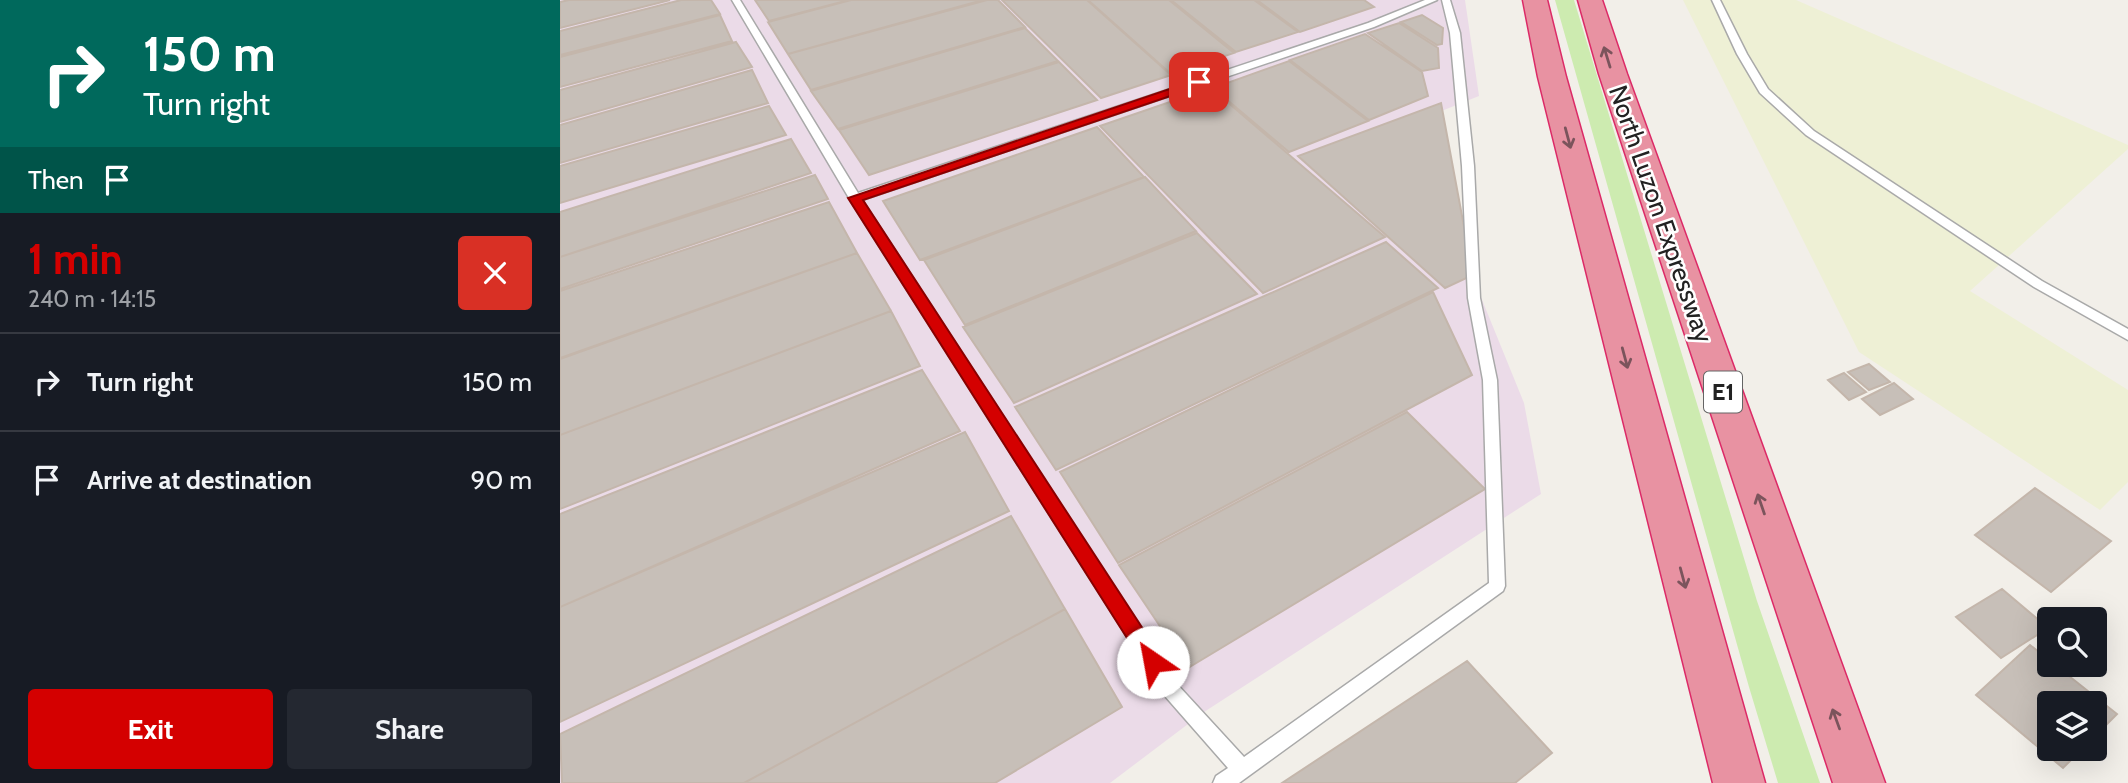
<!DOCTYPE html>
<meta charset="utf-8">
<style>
:root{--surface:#171b24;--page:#242831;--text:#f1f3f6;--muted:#9ea1a6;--line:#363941;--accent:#d40000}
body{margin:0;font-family:Cabin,sans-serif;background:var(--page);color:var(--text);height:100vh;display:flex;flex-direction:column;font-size:26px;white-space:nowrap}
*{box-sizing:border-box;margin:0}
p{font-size:23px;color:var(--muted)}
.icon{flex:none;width:38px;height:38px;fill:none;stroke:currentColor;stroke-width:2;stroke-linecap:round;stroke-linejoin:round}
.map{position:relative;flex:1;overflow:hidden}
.panel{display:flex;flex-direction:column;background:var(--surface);width:560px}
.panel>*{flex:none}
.guide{background:#00695c;color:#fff;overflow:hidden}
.buttons{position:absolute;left:1477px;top:607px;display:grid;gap:14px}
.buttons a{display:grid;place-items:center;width:70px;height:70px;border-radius:7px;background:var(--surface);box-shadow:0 7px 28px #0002;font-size:35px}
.pin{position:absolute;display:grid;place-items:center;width:60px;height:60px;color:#fff;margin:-30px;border-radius:14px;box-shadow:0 4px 10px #0006}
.me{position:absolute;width:77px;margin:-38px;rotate:327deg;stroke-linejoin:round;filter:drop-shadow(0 0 5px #0008)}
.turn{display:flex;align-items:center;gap:24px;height:147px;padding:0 28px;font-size:32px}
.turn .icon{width:91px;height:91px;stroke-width:2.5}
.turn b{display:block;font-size:49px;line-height:60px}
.then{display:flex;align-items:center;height:66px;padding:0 28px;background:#0003;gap:14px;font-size:26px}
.round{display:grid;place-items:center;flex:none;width:74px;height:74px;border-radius:7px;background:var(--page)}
.head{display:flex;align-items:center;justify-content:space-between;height:119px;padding:0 28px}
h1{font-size:42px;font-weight:700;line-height:52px;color:var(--accent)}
.button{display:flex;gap:14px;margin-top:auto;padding:14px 28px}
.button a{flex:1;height:80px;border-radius:7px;background:var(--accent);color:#fff;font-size:28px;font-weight:700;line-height:80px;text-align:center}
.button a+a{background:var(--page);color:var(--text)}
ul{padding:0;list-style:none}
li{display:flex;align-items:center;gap:21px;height:98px;padding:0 28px;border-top:2px solid var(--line)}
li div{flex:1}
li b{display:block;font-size:26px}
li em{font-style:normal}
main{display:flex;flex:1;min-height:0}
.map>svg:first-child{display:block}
.industrial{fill:#ebdbe8}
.farmland{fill:#eef0d5}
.grass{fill:#cdebb0}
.building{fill:#c7bfb8;stroke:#c4b6ab;stroke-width:2}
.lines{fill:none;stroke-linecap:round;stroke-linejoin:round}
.lane-casing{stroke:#a9a9a9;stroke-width:3}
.highway-casing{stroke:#dc2a67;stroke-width:3}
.lane{fill:#fff;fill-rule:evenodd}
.highway{fill:#e892a2;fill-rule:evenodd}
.oneway{stroke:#7b545c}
.route{fill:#d40000;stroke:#8a0000;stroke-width:2}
.labels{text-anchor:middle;stroke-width:5;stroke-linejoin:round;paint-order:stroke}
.shield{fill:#fff;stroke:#646464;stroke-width:2}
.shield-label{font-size:24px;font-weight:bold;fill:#222}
.street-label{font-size:26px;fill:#222;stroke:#fff}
</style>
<main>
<section class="panel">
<div class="guide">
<div class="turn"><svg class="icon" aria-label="right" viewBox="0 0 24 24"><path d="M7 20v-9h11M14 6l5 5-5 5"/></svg><div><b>150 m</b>Turn right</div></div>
<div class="then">Then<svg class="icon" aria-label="arrive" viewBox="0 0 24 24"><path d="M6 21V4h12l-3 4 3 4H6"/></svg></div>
</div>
<div class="head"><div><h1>1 min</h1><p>240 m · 14:15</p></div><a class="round" style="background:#d93025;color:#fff"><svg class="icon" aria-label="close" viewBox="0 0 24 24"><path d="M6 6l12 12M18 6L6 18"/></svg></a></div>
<ul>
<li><svg class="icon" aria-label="right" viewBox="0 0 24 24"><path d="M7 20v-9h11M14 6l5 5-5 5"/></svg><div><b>Turn right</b></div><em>150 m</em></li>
<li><svg class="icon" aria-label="arrive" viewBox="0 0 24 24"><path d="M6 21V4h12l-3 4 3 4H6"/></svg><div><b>Arrive at destination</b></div><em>90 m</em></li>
</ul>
<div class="button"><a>Exit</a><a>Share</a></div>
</section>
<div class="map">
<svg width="1568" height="783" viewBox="0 0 1568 783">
<rect width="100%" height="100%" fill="#f2efe9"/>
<path class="industrial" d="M0,0H905L919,96L769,156L916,285L964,403L981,494L644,712L550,783H0Z"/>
<path class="farmland" d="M1123,0H1236L1568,145V149L1410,291L1568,390V482L1540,510L1299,352Z"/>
<path class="grass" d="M995,0H1014L1197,601L1260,783H1218L1189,687Z"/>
<path class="building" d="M9,0H110L0,28V2Z
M121,0H151L160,14L0,55V31Z
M195,0H289L209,21Z
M291,0H423L228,54L208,22Z
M427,0H438L465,27L251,90L228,54Z
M442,0H527L611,75L541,98Z
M528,0H609L674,53L611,74Z
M611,0H694L738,32L676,52Z
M697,0H804L814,7L740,32Z
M160,15L172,41L0,87V57Z
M862,15L883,28L882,44L877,45L841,22Z
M839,23L878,48L879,68L862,71L808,33Z
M465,28L498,61L278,129L251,91Z
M805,34L862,72L868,96L809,120L730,60Z
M176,42L192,67L0,122V90Z
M729,61L808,121L729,152L653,88Z
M499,62L537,100L309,175L279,130Z
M192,70L208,103L0,163V125Z
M651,88L825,237L703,293L540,126Z
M881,103L913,275L885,288L738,156Z
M209,106L226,135L0,203V166Z
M537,127L584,177L360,260L323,201Z
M231,139L251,173L0,257V212Z
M255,175L268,199L0,289V257Z
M585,177L636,231L405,325L364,260Z
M269,202L297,253L0,358V291Z
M637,233L697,294L454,403L403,327Z
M826,242L878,288L496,470L455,407Z
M297,253L331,311L0,435V359Z
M873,292L912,375L558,563L500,472Z
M331,311L360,366L0,509V435Z
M1309,364L1330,382L1309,390L1288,372Z
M362,370L400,431L0,607V514Z
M1284,373L1306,392L1289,400L1268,380Z
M1334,383L1353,399L1320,415L1302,399Z
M847,412L925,489L628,668L559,565Z
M405,432L449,511L0,722V607Z
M1475,488L1551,541L1491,592L1415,535Z
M451,516L505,609L184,783H2L0,734Z
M1442,589L1488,628L1441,658L1396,617Z
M505,609L562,707L435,783H184Z
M1470,645L1489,660V665H1495L1557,714L1535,736V704H1489V749H1522L1503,768L1416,695Z
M907,661L992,753L955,783H722Z"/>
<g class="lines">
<g class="lane-casing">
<path id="lane" d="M172,0H180L298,193L808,23L865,0H877L814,27L302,200L599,656L602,662L599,668L593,670L587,668L289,198Z
M882,0H890L900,33L914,166L920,298L937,380L945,586L943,591L679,783H653L656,776L668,768L604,695L601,689L604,683L610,681L616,683L684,757L929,583L923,380L908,298L902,166L890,33Z
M1152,0H1160L1187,54L1208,89L1254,131L1482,281L1568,329V340L1474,287L1246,135L1200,93L1177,54Z"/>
</g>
<g class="highway-casing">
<path id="highway" d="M963,0H987L1006,77L1205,783H1153L978,77Z
M1018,0H1042L1067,74L1325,783H1273L1039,74Z"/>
</g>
<use href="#lane" class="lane"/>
<use href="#highway" class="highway"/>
</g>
<defs><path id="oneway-shaft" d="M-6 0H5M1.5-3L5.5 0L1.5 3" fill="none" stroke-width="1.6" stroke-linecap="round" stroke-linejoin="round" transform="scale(1.75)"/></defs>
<g class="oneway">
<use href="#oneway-shaft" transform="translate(1047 57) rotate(-107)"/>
<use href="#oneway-shaft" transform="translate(1008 138) rotate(75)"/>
<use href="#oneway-shaft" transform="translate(1065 358) rotate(75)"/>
<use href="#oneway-shaft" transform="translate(1201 504) rotate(-109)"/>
<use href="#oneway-shaft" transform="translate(1123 578) rotate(75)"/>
<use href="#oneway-shaft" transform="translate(1276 719) rotate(-110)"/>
</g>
<path class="route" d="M639,79L643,80V85L303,200L600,655L603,662L600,668L593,671L586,668L288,198Z"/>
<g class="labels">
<rect class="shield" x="1144" y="371.5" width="38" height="41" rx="5"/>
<g class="shield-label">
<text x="1163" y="400">E1</text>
</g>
<g class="street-label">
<text transform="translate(1101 214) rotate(71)" y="9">North Luzon Expressway</text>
</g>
</g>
</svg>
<div class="buttons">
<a><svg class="icon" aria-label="search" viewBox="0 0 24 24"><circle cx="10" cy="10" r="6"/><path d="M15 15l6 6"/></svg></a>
<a><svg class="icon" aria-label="layers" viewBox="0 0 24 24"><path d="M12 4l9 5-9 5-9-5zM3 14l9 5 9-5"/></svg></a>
</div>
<div class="pin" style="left:639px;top:82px;background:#d93025"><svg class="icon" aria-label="arrive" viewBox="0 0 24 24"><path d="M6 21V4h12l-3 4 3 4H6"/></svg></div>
<svg class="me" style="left:593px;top:662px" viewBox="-20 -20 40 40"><circle r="19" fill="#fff"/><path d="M0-13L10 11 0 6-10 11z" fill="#d40000"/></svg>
</div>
</main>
